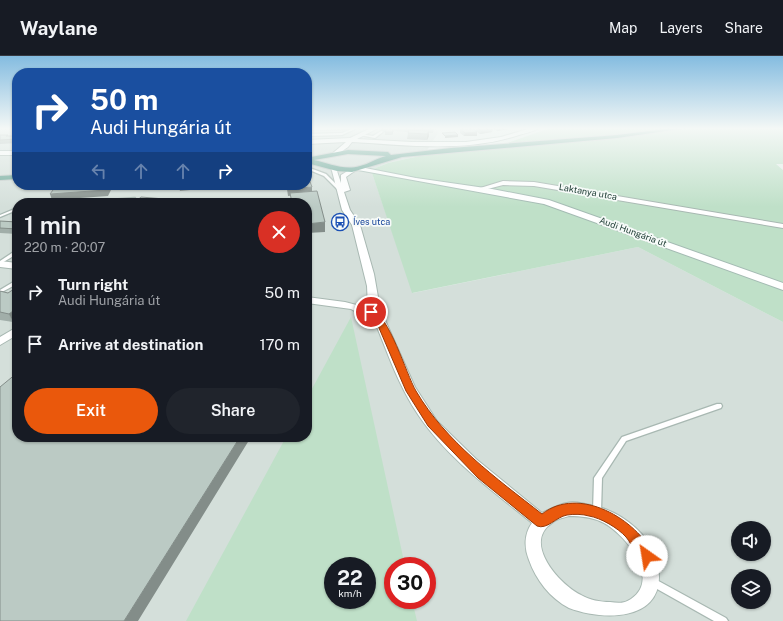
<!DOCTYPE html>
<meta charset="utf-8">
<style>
:root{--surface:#171b24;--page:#20242c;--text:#f1f3f6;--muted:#9ea1a6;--line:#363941;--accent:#ea580c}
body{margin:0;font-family:"Public Sans",sans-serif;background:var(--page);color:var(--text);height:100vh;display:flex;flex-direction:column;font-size:15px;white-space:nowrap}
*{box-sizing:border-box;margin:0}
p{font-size:13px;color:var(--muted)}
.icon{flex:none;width:22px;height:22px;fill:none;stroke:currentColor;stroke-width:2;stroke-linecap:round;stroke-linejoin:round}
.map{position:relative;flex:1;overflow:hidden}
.details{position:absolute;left:12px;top:142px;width:300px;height:244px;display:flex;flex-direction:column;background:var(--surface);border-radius:16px;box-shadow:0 1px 3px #0004}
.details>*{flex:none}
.guide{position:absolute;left:12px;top:12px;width:300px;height:122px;border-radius:16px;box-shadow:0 1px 3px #0004;background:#1a4fa0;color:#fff;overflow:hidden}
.tools{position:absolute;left:731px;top:465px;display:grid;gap:8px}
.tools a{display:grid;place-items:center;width:40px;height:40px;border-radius:50%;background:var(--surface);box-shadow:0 1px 3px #0004;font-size:20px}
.speed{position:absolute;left:324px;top:501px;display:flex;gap:8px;font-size:20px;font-weight:700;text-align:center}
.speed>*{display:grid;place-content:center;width:52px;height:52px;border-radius:50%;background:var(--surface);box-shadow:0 1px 3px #0004;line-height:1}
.speed small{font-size:10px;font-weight:400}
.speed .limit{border:6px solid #d22;background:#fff;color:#111}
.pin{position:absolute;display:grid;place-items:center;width:34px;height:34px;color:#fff;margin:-17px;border:2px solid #fff;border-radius:50%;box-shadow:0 1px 4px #0007}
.me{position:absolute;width:44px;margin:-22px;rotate:328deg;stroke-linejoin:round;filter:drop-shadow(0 0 3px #0008)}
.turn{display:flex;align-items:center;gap:14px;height:84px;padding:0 12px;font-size:18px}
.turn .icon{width:52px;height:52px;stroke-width:2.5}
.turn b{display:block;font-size:28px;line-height:34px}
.lanes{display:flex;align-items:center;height:38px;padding:0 12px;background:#0003;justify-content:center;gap:20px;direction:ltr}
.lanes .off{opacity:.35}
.round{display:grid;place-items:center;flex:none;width:42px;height:42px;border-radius:21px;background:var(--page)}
.headline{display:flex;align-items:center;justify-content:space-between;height:68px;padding:0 12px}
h1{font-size:24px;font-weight:600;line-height:30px}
.cta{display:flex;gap:8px;margin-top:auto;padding:8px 12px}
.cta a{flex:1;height:46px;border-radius:24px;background:var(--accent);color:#fff;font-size:16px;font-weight:600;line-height:46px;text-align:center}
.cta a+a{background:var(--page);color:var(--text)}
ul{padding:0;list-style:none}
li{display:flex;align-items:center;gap:12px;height:52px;padding:0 12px}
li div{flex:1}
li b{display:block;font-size:15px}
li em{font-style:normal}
header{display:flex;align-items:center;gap:24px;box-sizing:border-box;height:56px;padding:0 20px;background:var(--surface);border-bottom:1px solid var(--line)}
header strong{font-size:19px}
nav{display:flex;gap:22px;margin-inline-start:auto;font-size:14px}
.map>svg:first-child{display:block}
.built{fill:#d4dfda;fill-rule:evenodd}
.green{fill:#bfe0c8;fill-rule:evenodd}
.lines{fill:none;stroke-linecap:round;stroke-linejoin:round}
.lane-casing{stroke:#a8b8b2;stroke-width:2.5}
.street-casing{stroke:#a8b8b2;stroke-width:2}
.secondary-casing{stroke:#a4bbb3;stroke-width:2}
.primary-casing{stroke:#c2cac8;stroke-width:2}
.lane{fill:#fff;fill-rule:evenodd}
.street{fill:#fff;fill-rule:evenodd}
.secondary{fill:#fff;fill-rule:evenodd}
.primary{fill:#6aa596;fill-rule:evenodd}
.wall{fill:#a1aea9}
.shaded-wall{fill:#838d89}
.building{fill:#bbcac4;stroke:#838d89}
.route{fill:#ea580c;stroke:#983908}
.labels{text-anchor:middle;stroke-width:3.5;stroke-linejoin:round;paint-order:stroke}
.far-street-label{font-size:9px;fill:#24423a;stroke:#f7fbf9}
.far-transit-label{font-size:9px;fill:#164399;stroke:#f7fbf9;text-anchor:start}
</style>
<header>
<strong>Waylane</strong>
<nav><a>Map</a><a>Layers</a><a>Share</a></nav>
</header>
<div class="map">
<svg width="783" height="565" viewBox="0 0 783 565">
<rect width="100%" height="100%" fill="#e6efeb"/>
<path class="built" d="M0,72H17V129H307V72H439L438,77L424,99L388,107L371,114L413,237L638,191L783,266V565H0ZM17,147H307V381H17ZM738,472H764V498H738ZM333,510H367V544H333ZM393,510H427V544H393ZM738,520H764V546H738Z"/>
<path class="green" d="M550,72H783V108H776L783,114V266L638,191L412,237L371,114L388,107L424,99L487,94Z
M351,261L405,510H393V544H412L417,565H186L286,381H307V342ZM333,510H367V544H333Z"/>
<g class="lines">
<g class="lane-casing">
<path id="lane" d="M307,72H351L350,73L307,74Z
M354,72H357L342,79L307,80V78L342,77Z
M386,72H388L375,82L360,79L361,78L373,80Z
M307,111L326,118L341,133L338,134L324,120L307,113Z
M134,142H135V144L96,147H80L82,146Z
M17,152V154L0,161V159Z
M15,195H17V198L0,208V205Z
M15,225H17V228L0,237V234Z
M717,348H721L722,350L721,352L626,385L602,422L601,456L600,458L597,459L594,458L593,456L594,422L622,381Z
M653,522L726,562L728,565H714L650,529L649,526L650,523Z"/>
</g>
<g class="street-casing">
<path id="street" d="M371,72H378L357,83L412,86H466L501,81L531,72H539C533,76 525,77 519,79C465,97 407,89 352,86L348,91L335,100L333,99V97L346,86L307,88V84L350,82Z
M0,95H17V99H0Z
M331,111L336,112L341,127V119L351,113L356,114L346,121L350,134L344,136L350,154L360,169L374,218L378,241L376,257L385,264L415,331L437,365L476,403L542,457C550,453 559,448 567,447C573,445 580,447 585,448C621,453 659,482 659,521C659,565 603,565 569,552C550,542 536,524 529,504C524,492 524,478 532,467C493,435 448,403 419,360C399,331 388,298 375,266L351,253L307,247V241L345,246L368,252V251L367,230L352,169L342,154ZM569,460C581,460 593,461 604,467C626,479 661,523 631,543C624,548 617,547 610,546C600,546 590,544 581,539C560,529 522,487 552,467C556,463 563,462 569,460Z
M503,125L534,126L783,168V172L534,130L503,129L480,135L477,133Z
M269,143H272V147H255Z
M0,205L17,207V213L0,211Z
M17,271V279L0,289V281Z"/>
</g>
<g class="secondary-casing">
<path id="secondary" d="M360,111L416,122L492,133L549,144L783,227V234L544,148L358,114L356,113Z"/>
</g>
<g class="primary-casing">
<path id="primary" d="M673,72H687L617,82L402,101L352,116L337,115L307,107V103H311V101L348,94L388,96L391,99L451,92L617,79ZM348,98L386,100C377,102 369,108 360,110C344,115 329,107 314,104Z
M17,119V123L0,124V120Z"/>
</g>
<use href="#lane" class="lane"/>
<use href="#street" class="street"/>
<use href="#secondary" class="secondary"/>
<use href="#primary" class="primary"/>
</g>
<path class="wall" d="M381,72H394V74L392,79H385V76L381,75Z
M395,72H434L433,77H429V80L427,84L407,83L408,77V76L394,75Z
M476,72H491L492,76L480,78L477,76V80H464L460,77V73L476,75Z
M492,72H508V73L497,75Z
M0,79H8L9,80H17V87L0,88Z
M0,165L17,166V178L0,177Z
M0,235L13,266L0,264Z"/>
<path class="shaded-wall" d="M394,72V74L392,79V76Z
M497,72H508V73L497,75Z
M493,73L492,76L480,78L481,74Z
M429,75V80L427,84V78Z
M477,76V80H464L465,77Z
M458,79V81L445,82V80Z
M108,129H111L112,132L108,140L52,144L50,138Z
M178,129H241L180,135Z
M280,129H286V133L281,134Z
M312,131V137L288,140L287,133Z
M164,143L165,147H159Z
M325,166V176L307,177V168Z
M17,252V263L13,266L9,258Z
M240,381H251L138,565H124Z"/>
<path class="building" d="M382,72H394L392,76H385L386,73Z
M467,72H472L477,76L465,77L460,73Z
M477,72H491L493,73L481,74Z
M409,74L429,75L427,78L408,77Z
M455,76L458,79L445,80L442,77Z
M0,79H8L6,80H17V83L0,84Z
M307,120H308L312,131L287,133L286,129H307Z
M66,129H108L106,134L50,138L56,130Z
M317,135L325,166L307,168V147H292L290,137Z
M141,141L164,143L159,147H134Z
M0,165L17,166V173L0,172Z
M17,231V252L9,258L0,256V235L8,237Z
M17,317V381H240L124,565H0V331Z"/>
<linearGradient id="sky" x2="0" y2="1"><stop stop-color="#84bce0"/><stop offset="0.48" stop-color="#f4f8f6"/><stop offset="1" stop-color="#f4f8f6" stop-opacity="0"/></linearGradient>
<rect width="783" height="151" fill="url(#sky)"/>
<path class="route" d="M371,254C389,258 406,318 416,335C446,386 496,422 542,458C579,429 637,463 654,500L652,505L647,507C636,503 633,489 626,481C618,472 601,462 589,460C583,458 573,458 567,459C556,461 547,474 537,470L478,422L428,370L406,335L376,265L367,256Z"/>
<defs>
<g id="bus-ring" transform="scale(0.9)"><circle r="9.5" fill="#f7fbf9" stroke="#1a4fb4" stroke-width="1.5"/><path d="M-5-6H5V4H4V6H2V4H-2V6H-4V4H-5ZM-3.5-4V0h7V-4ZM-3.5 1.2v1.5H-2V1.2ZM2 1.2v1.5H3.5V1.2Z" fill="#1a4fb4"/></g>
</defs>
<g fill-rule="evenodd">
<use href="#bus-ring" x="340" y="166"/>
</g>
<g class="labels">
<g class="far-street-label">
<text transform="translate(588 136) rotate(10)" y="3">Laktanya utca</text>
<text transform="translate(633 176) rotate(20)" y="3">Audi Hungária út</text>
</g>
<g class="far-transit-label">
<text x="353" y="169">Íves utca</text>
</g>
</g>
</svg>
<div class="tools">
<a><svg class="icon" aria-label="sound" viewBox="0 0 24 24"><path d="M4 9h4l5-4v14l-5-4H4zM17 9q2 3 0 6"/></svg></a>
<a><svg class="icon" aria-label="layers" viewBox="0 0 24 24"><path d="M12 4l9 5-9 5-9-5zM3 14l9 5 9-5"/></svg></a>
</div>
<div class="speed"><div>22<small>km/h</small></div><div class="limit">30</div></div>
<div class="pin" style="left:371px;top:256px;background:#d93025"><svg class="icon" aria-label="arrive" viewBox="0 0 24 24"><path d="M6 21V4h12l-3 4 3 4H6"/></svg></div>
<svg class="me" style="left:647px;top:500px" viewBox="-20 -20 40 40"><circle r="19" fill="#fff"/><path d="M0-13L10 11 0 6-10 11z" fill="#ea580c"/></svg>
<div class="guide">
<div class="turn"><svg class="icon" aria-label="right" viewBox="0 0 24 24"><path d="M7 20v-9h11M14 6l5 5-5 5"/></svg><div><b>50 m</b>Audi Hungária út</div></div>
<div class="lanes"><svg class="icon off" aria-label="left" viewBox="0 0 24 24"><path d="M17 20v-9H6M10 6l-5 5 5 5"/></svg><svg class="icon off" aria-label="ahead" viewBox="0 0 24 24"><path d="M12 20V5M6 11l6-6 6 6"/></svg><svg class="icon off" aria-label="ahead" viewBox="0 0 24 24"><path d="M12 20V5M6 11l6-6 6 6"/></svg><svg class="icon" aria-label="right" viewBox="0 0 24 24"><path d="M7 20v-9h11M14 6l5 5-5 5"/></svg></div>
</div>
<section class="details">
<div class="headline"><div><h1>1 min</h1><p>220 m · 20:07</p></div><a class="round" style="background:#d93025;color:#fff"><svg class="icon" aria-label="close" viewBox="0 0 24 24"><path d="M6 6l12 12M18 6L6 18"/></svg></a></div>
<ul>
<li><svg class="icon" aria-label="right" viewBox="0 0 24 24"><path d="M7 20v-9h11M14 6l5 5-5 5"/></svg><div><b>Turn right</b><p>Audi Hungária út</p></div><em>50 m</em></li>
<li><svg class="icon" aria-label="arrive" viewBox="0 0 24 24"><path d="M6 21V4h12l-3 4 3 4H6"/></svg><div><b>Arrive at destination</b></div><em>170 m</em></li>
</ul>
<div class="cta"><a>Exit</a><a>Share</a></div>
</section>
</div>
